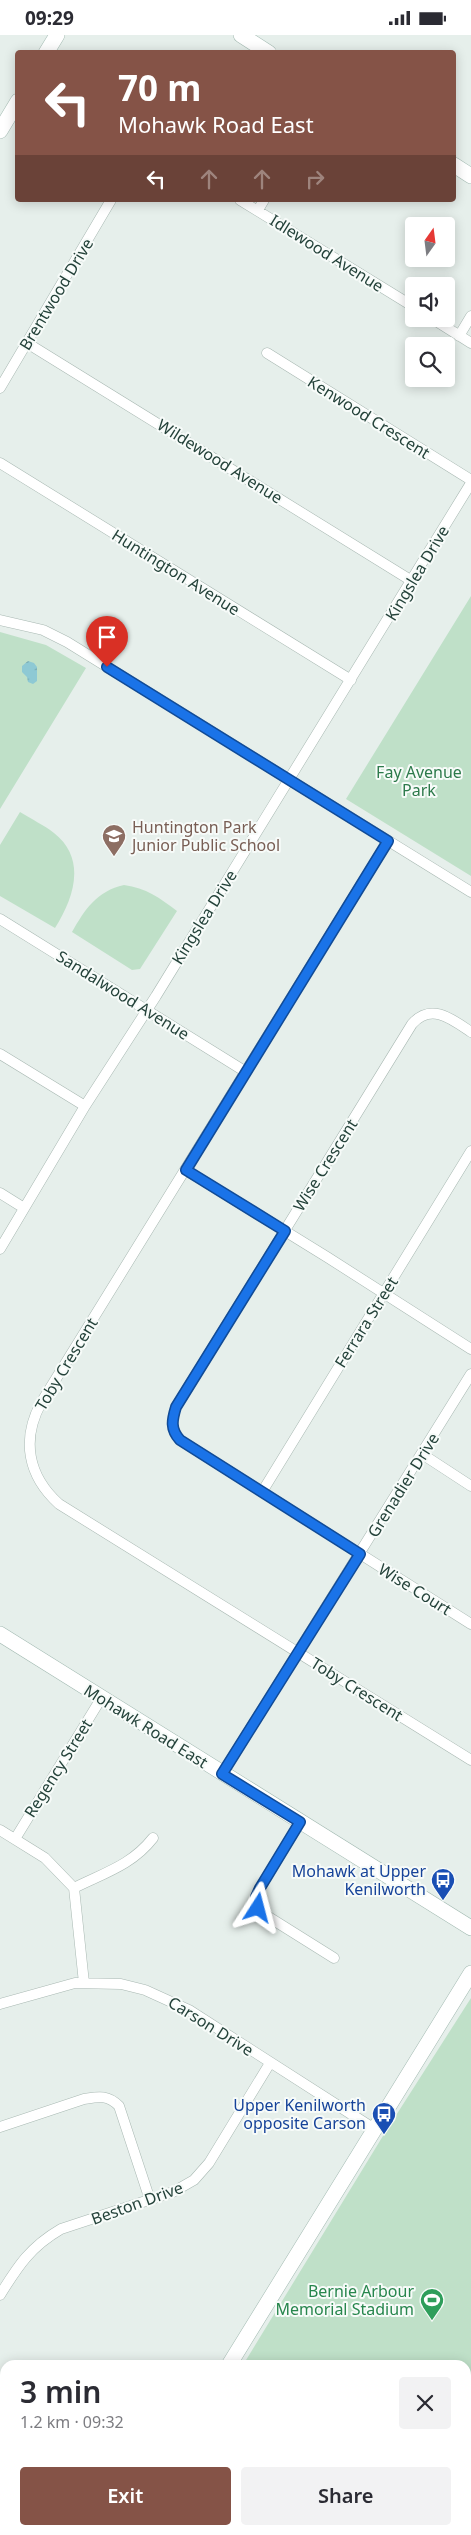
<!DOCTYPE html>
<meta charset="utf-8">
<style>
:root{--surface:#fff;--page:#f2f2f3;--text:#2b2b33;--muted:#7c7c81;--accent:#855347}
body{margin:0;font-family:"Noto Sans",sans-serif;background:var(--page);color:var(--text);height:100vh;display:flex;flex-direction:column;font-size:19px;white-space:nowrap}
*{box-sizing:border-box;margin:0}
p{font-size:16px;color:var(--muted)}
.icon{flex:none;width:28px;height:28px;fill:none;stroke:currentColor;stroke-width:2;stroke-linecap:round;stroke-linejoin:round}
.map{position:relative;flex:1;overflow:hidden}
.drawer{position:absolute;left:0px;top:2325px;width:471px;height:175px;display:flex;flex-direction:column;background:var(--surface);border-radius:15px 15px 0 0;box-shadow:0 2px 12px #0003}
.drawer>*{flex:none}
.hud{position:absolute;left:15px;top:15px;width:441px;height:152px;border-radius:5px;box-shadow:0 2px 12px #0003;background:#855347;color:#fff;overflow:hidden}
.needle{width:32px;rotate:14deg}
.tools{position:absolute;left:405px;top:182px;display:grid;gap:10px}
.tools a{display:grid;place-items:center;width:50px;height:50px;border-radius:5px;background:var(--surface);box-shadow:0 2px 12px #0003;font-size:25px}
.pin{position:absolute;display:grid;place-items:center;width:42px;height:42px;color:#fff;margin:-51px -21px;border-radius:50% 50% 50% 0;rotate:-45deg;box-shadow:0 0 5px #0007}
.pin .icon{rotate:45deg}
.me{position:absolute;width:55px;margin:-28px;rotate:9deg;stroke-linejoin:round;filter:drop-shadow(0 0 4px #0008)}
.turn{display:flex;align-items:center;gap:18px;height:105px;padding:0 20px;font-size:22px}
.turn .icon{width:65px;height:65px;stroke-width:2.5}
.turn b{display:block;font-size:35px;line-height:42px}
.lanes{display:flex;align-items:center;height:48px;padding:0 20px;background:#0003;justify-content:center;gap:25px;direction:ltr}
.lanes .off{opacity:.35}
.round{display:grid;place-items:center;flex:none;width:52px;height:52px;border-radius:5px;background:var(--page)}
.head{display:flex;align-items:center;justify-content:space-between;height:85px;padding:0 20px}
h1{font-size:30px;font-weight:600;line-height:38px}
.cta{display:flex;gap:10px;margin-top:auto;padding:10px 20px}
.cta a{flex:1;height:58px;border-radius:5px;background:var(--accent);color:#fff;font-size:20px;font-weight:600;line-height:58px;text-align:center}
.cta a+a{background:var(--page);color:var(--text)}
.status{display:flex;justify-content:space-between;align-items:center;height:35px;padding:0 25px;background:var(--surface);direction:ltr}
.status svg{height:14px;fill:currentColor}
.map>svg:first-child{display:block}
.green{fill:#bfe0c8}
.water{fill:url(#water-ripples)}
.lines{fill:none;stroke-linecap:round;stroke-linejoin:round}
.street-casing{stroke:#a8b8b2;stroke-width:11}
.secondary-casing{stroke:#a4bbb3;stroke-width:16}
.street{stroke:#fff;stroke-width:10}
.secondary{stroke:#fff;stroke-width:15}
.route-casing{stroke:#114b97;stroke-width:12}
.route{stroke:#1a73e8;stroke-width:9}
.labels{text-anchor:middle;stroke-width:4;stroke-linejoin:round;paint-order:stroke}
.street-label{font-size:16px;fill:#24423a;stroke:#f7fbf9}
.park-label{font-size:16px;fill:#2d7a4b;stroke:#f7fbf9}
.education-label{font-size:16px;fill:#785e54;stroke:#f7fbf9;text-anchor:start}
.transit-label{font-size:16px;fill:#164399;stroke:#f7fbf9;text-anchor:end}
.leisure-label{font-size:16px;fill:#27864d;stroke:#f7fbf9;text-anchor:end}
</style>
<div class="status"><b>09:29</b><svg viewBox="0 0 49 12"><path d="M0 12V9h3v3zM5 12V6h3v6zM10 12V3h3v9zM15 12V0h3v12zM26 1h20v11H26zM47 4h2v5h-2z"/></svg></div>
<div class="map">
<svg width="471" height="2500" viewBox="0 0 471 2500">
<defs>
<pattern id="water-ripples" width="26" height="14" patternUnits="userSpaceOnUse" patternTransform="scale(1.25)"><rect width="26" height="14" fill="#8ec9d4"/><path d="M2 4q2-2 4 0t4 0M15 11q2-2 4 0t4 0" fill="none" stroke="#74a5ad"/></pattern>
</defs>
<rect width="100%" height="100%" fill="#e6efeb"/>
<path class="green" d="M471,561V841L346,764Z
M0,597L46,610L86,633L0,774Z
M20,777C31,784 44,790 54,798C87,824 74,863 55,893L0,861V810Z
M124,850C146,853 160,863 177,876L140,934L132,935L72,897C85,874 97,856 124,850Z
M471,1963V2500H138L141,2495H466V2330H243L386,2096Z"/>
<path class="water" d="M28,626L34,628L37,632V646L33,649L28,647L27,642L22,637V631Z"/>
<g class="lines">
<g class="street-casing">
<path id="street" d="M240,165L414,272
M258,175L264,165
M433,284L471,308
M459,301L471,281
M27,308L412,546
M267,318L471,445
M0,353L111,165
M0,428L351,645
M0,585L43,595L67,607L471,857
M388,806L41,1368C21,1405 28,1441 59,1469L471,1725
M0,884L246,1037
M471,997C452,984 431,967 412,989L176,1372C172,1385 170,1394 180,1405L471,1589
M0,1019L85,1071
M186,1135L327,1222L471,1314
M0,1158L24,1173
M0,1214L85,1071L156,961L471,448
M422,1419L471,1451
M262,1457L471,1116
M222,1739L471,1339
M300,1787L260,1853L255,1867L267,1881L334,1923
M0,1795L45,1823L74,1853L84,1948
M15,1804L102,1662
M74,1853C104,1838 132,1830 153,1803
M0,1969L75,1948L121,1949L145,1955L189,1975L376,2095
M0,2092L84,2064C97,2062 107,2059 119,2071L150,2165
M0,2260C18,2231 30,2212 61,2194L173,2157L194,2145L209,2128L270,2028
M0,2408L5,2411
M0,2460L5,2451"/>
</g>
<g class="secondary-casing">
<path id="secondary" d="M241,0L269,18
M46,18L57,0
M0,96L18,66
M454,130L471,141
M0,1599L471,1893
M229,2330L471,1938
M122,2500L125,2495"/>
</g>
<use href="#street" class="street"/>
<use href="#secondary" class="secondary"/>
</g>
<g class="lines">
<g class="route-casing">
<path id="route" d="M107,632L388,806L186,1135L285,1196L176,1372C172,1385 170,1394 180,1405L360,1519L222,1739L300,1787L260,1853L256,1862L258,1873"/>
</g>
<use href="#route" class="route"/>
</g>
<defs>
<g id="school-pin" transform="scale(1.25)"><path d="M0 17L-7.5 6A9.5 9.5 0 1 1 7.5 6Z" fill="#8d6e63" stroke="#f7fbf9"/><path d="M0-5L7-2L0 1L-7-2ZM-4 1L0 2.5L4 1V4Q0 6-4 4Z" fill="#fff"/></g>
<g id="bus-pin" transform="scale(1.25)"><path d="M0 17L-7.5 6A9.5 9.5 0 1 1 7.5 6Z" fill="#1a4fb4" stroke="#f7fbf9"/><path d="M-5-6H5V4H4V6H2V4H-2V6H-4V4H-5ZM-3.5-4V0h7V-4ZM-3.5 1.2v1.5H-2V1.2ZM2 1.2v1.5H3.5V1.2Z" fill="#fff"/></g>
<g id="stadium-pin" transform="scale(1.25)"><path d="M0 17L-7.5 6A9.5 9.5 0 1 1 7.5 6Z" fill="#2e9e5b" stroke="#f7fbf9"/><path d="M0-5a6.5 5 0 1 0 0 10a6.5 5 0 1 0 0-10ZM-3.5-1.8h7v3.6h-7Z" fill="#fff"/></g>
</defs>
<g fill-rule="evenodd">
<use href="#school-pin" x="114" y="801"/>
<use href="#bus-pin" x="443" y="1845"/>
<use href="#bus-pin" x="384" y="2079"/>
<use href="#stadium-pin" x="432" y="2265"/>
</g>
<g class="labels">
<g class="street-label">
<text transform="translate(327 218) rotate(32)" y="6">Idlewood Avenue</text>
<text transform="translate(56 259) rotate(-59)" y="6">Brentwood Drive</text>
<text transform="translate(369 382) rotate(32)" y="6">Kenwood Crescent</text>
<text transform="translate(220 426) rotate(32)" y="6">Wildewood Avenue</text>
<text transform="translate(176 537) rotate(32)" y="6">Huntington Avenue</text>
<text transform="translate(417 538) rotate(-59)" y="6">Kingslea Drive</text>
<text transform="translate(204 882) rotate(-58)" y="6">Kingslea Drive</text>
<text transform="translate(123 960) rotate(32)" y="6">Sandalwood Avenue</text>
<text transform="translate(325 1130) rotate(-58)" y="6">Wise Crescent</text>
<text transform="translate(366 1287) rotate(-58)" y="6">Ferrara Street</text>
<text transform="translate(66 1329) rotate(-59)" y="6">Toby Crescent</text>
<text transform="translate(403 1450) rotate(-58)" y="6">Grenadier Drive</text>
<text transform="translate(415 1554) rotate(32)" y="6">Wise Court</text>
<text transform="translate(357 1654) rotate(32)" y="6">Toby Crescent</text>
<text transform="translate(146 1691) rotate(32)" y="6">Mohawk Road East</text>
<text transform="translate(58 1733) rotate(-58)" y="6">Regency Street</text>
<text transform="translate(211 1991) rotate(32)" y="6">Carson Drive</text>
<text transform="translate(137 2168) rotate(-20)" y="6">Beston Drive</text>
</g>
<g class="park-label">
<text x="419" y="743">Fay Avenue<tspan x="419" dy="18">Park</tspan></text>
</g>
<g class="education-label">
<text x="132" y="798">Huntington Park<tspan x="132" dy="18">Junior Public School</tspan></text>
</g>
<g class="transit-label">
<text x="426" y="1842">Mohawk at Upper<tspan x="426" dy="18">Kenilworth</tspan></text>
<text x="366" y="2076">Upper Kenilworth<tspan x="366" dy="18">opposite Carson</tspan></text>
</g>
<g class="leisure-label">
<text x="414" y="2262">Bernie Arbour<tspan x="414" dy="18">Memorial Stadium</tspan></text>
</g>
</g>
</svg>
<div class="tools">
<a><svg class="needle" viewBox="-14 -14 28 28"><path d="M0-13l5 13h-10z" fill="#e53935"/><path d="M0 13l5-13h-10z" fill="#7c7c81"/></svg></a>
<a><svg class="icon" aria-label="sound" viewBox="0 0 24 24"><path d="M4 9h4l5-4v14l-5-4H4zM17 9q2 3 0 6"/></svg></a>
<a><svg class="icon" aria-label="search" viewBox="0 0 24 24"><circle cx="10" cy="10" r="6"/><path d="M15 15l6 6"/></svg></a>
</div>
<div class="pin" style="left:107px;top:632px;background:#d93025"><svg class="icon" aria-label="arrive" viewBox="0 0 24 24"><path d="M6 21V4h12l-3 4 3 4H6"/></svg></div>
<svg class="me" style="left:258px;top:1873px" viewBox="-20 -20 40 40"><path d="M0-17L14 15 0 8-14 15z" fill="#1a73e8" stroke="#fff" stroke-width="4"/></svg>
<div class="hud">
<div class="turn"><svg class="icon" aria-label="left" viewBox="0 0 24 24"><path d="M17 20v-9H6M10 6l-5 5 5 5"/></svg><div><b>70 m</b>Mohawk Road East</div></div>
<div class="lanes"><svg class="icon" aria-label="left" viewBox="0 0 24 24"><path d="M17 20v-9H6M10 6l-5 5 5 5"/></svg><svg class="icon off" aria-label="ahead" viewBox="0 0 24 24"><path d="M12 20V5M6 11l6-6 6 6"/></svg><svg class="icon off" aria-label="ahead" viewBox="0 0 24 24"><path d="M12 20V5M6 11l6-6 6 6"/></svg><svg class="icon off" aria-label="right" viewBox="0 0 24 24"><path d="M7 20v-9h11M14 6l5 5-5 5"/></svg></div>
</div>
<section class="drawer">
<div class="head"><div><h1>3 min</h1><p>1.2 km · 09:32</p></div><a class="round"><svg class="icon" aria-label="close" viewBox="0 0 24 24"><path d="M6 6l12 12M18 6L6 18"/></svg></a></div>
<div class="cta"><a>Exit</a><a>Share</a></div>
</section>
</div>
